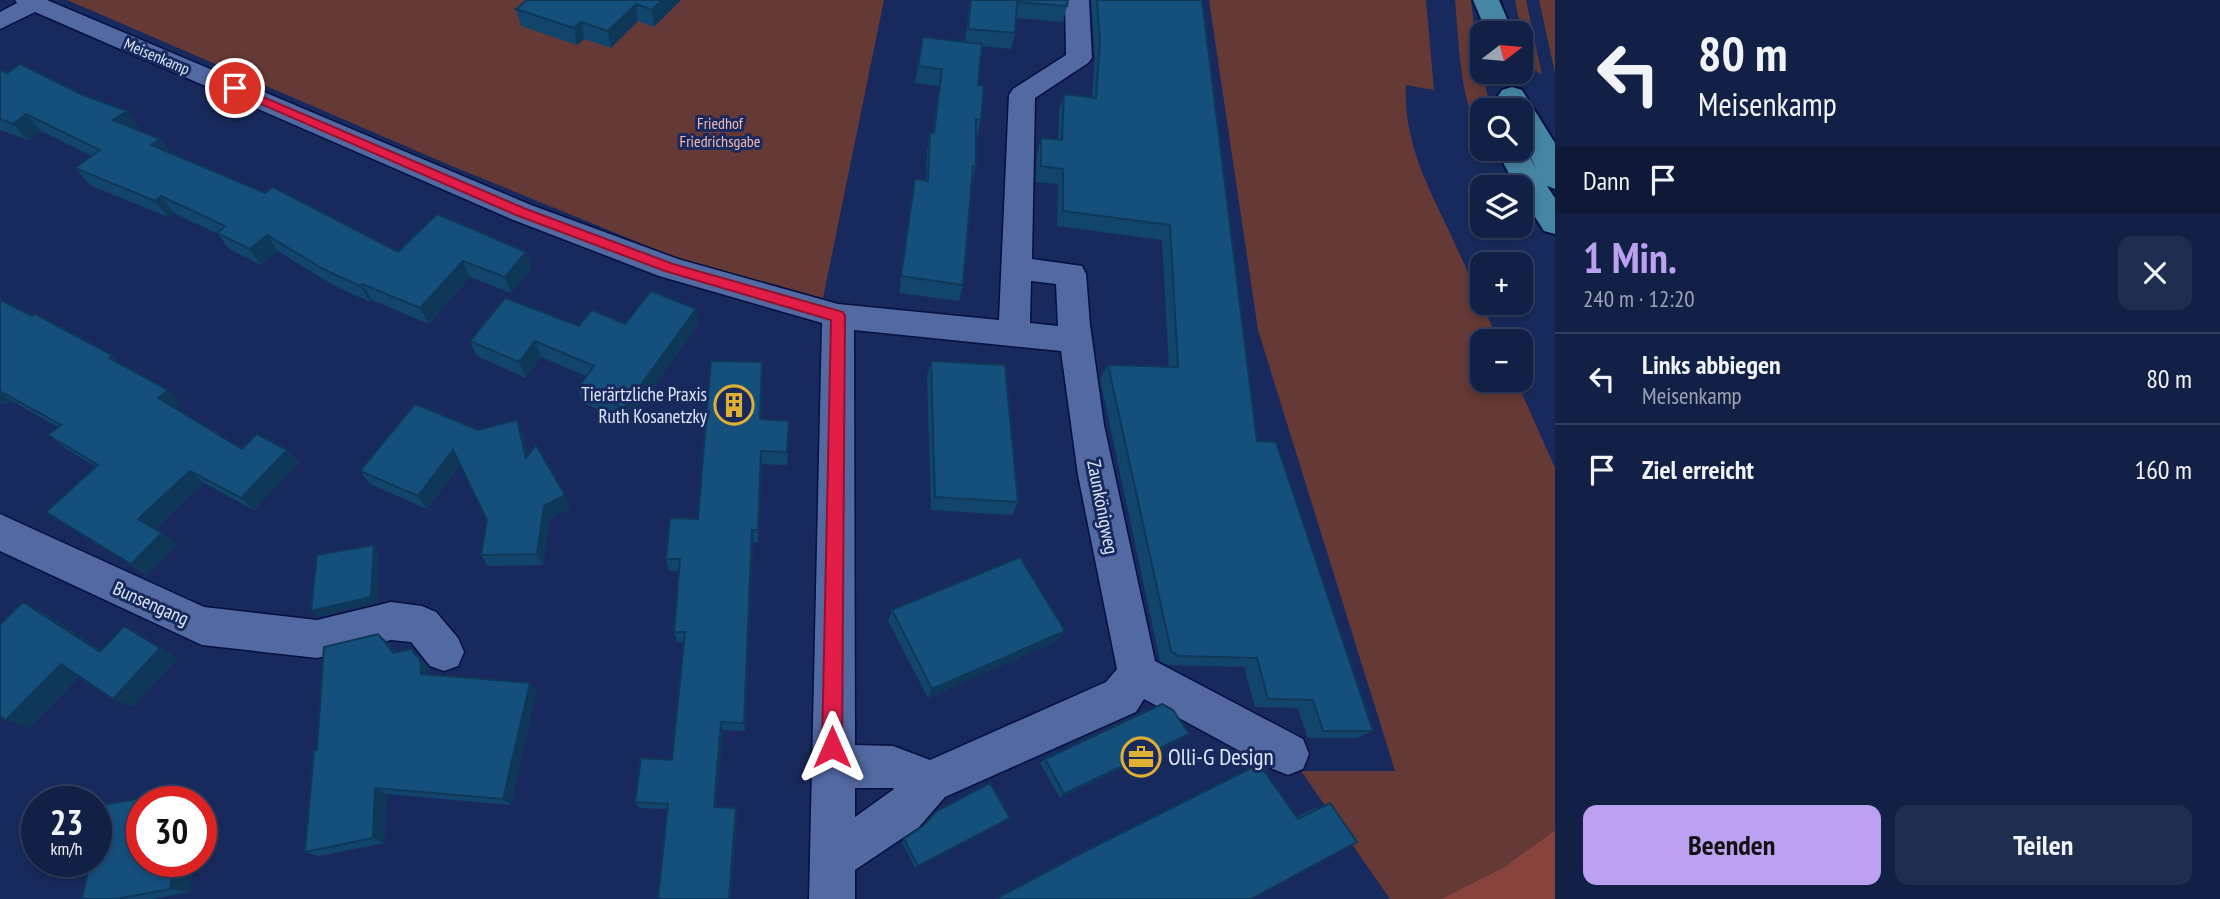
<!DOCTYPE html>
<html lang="de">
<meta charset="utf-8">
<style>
:root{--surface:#122046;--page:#1f2d51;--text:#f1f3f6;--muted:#9ca3b3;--line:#313e5f;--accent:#bca0f2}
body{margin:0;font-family:"PT Sans Narrow",sans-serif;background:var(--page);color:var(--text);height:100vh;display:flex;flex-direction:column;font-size:26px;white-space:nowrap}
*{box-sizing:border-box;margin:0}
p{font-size:23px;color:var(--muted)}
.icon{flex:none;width:38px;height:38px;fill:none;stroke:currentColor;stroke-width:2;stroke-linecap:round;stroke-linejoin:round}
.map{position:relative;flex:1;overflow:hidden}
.sheet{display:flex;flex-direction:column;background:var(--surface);width:665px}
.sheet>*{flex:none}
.top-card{background:#122046;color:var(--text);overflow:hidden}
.needle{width:46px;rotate:74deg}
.buttons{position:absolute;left:1470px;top:21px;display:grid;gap:14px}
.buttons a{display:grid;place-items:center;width:63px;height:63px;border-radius:14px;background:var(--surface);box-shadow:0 4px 10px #0003,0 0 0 2px var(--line);font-size:35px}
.speed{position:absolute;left:21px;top:786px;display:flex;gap:14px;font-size:35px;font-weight:700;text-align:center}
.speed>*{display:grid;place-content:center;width:91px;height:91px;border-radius:50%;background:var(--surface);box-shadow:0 4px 10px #0003,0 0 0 2px var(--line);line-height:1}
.speed small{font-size:18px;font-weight:400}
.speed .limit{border:10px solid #d22;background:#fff;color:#111}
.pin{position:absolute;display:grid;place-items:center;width:60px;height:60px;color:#fff;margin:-30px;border:4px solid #fff;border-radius:50%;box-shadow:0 2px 7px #0007}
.me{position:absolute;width:77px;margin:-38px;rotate:0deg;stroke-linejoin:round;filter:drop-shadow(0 0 5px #0008)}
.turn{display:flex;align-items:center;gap:24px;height:147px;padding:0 28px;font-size:32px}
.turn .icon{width:91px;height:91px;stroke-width:2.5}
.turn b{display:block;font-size:49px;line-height:60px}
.then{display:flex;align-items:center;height:66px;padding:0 28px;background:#0003;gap:14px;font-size:26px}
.round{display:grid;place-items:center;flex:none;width:74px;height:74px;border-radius:14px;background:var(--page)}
.head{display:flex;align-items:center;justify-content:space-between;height:119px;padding:0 28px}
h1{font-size:42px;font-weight:700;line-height:52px;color:var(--accent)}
.action{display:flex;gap:14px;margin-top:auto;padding:14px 28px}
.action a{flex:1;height:80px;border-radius:14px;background:var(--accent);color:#111;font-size:28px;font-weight:700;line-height:80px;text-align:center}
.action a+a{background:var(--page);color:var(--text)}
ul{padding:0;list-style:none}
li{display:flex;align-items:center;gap:21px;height:91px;padding:0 28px;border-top:2px solid var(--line)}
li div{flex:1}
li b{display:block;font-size:26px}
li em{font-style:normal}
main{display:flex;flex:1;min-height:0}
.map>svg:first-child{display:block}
.green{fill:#653935}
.forest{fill:#88433d}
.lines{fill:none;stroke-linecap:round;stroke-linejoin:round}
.minor-casing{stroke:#050f41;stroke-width:3}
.major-casing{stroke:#050f41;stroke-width:4}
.minor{fill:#5269a2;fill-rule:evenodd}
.major{fill:#4685a3;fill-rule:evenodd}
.wall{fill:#12456c}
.shaded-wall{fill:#0f3858}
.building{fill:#15507d;stroke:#0f3858;stroke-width:2}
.route{fill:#e11d48;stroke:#92132f;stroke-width:2}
.labels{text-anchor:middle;stroke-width:6;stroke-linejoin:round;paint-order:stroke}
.far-street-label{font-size:16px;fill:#dfe8fb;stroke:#182a5d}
.far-park-label{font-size:16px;fill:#f9b9b1;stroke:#182a5d}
.poi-label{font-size:19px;fill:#dfe8fb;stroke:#182a5d;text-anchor:end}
.street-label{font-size:19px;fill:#dfe8fb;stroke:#182a5d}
.near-poi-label{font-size:23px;fill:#dfe8fb;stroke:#182a5d;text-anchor:start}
</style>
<main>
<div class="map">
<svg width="1555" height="899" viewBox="0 0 1555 899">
<rect width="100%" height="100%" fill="#182a5d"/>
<path class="green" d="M67,0H884L823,298L677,258L454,167Z
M1209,0H1426L1434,90L1406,85C1403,140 1427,185 1450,233C1467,269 1482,305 1499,341H1482V380H1516L1555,468V830L1504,867L1441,899H1390L1301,771H1395L1258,330Z
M1455,0H1471L1477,51L1491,110H1482V140C1460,101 1459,45 1455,0Z
M1515,0H1526L1542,75L1528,65Z
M1539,0H1555V73Z"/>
<path class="forest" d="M1555,830V899H1441L1504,867Z"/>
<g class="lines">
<g class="minor-casing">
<path id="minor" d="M15,0H47L531,205L678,259L838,304L999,320L1009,95L1013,89L1066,55L1065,0H1089L1092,58L1088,63L1035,98L1032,259L1082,266L1086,274L1090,325L1104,425L1155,661L1303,739L1309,754L1303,769L1288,775L1273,769L1144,699L1136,712L945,797L919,827L855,870V899H809L822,323L659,276L511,219L35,12L0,29V12L17,3ZM1031,281L1056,284L1058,326L1030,323ZM854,330L1061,351L1078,475L1117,669L1106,682L930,760L893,746L855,745ZM855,788H893L894,789L855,817Z
M0,514L204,607L317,620L391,602L422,606L436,612L458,638L464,652L458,666L444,671L430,666L411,642L391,640L317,658L202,645L0,551Z"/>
</g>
<g class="major-casing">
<path id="major" d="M1473,0H1499L1513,33H1487Z
M1512,87L1522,90L1555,143V189L1547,186L1555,198V234L1544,231L1521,195V187H1516L1496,149H1521L1522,142L1537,171L1521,136V110H1506L1498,96L1502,90Z"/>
</g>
<use href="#minor" class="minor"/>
<use href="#major" class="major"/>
</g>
<path class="wall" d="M681,0L654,27L638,21L611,48L584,39L577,45L521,26L516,9Z
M970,0H1068L1067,6L1063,22L1016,18L1015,33L1011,49L982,46L978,85L981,120L977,137H976V166L972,183L963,285L959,301L899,293L912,196L926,181L927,150L930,133H933L939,86L915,83L923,37L965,42Z
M1091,0H1202L1257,441L1373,731L1356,738H1308L1298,708L1255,707L1244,667L1168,665L1160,661L1100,379L1108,365L1169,367L1162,240L1057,226L1058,184L1036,182L1037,154L1041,138L1058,140L1059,110L1064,94L1092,97L1095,58Z
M0,70L7,73L83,95L127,111L139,128L136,130L160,139L171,154L398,252H526L532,268L511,293L470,277L429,324L372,300L370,302L333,285L278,251L261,265L229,249L218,234L174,213L168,217L90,185L75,168L92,156L41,131L28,140L0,130Z
M0,300L123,365L181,403L175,408L242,449L299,462L254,510L204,483L155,529L177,544L147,575L46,512L96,467L65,448L48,435L58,427L12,401L6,405L1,403L0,404Z
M625,324L698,325L628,422L583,403L578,388L586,376L541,357L526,378L477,356L470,341L579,326Z
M931,361L1018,502L1012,515L931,510L927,376Z
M762,377L761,419L789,421V435L787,465L762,464L758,543L753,542L745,731L723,730L716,807L737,814L731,899H658L667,809L640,808L635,802L672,760L684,642H677L674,632L679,571H669L666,559L698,519Z
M478,430L523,433L528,455L570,508L550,518L543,565L488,566L481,555L487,520L460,465L427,509L370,484L360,471Z
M892,610L1065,631L1057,641L928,698L888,621Z
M389,643L396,652L420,658L430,669V675L530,683L536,692L511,805L387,794L384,843L319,856L305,852L317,750Z
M1183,739L1060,798L1040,763L1045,759Z
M1259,764L1296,817L1313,809L1330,803L1251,899H994L1067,860Z
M167,794L184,800V802H142V861H194L189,892L153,899H82L90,861H96V833L102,805Z
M1010,818L915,868L902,842L904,839Z"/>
<path class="shaded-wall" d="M662,0H681L654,27L652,10Z
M636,4L638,21L611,48L608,31Z
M581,22L584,39L577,45L574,28Z
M127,111L139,128L126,137L113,120Z
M26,114L41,131L28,140L13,124Z
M160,139L172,155L151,145Z
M161,196L174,213L168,217L155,201Z
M267,235L278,251L261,265L250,249Z
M526,252L532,268L511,293L505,277Z
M463,261L470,277L429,324L420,308Z
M362,284L372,300L370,302L360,286Z
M696,309L698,325L628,422L624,408Z
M535,341L541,357L526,378L519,362Z
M112,355L126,369L109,358Z
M168,390L181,403L172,411L158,398Z
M0,392L12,401L6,405L0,401Z
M517,420L523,433L532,471L526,458Z
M287,450L299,462L254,510L241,498Z
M453,450L461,464L427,509L418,496Z
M761,451L762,464L758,543V530Z
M190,471L204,483L153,530L138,519Z
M565,495L570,508L550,518L543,565L537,554L544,506Z
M752,530L753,542L745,731L744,723Z
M162,533L177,544L147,575L131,564Z
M374,545L379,552L377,603L318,617L311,611Z
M23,602L45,613L120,662L100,652Z
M124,626L178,658L133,707L113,699Z
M1065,631L1057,641L928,698L932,689Z
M378,634L389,643L403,662L393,653Z
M411,649L430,669V683L421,674Z
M61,664L82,674L30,728L6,720Z
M530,683L536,692L511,805L503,799Z
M721,722L723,730L716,812L714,807Z
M1189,734L1183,739L1060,798L1064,794Z
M375,788L387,794L384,843L373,838Z
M167,794L184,800V802H165Z
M736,808L737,814L731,899H729Z
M1010,818L1006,821L915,868L918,866Z
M175,861H194L189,892L170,889Z"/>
<path class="building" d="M527,0H662L652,10L636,4L608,31L581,22L574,28L516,9Z
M971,0H1068L1067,6L1017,2L1015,33L968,29Z
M1097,0H1202L1257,441L1276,442L1373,731H1323L1313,700L1268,699L1257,658L1179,656L1171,651L1108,365L1178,367L1170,225L1063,211V169L1041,166V138L1062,140L1064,94L1096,98L1100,42Z
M923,37L982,44L978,85H984L981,120L976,119V166H973L963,285L901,276L915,179L928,181L930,133H934L942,69L918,66Z
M20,64L83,95L127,111L113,120L160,139L151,145L265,193L273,187L398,252L437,214L526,252L505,277L463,261L420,308L362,284L360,286L323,269L267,235L250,249L217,233L225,226L161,196L155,201L75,168L100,150L26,114L13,124L0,119V70L7,73Z
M651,291L696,309L624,408L578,388L594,366L535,341L519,362L470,341L505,298L579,326L592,310L625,324Z
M0,300L32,316L35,314L112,355L109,358L168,390L158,398L242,449L257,434L287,450L241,498L190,471L138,519L162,533L131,564L46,512L98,465L48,435L61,425L0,391Z
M711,361L762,362L760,419L789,421L787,452L761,451L758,530H752L744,723L721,722L714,807L736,808L729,899H658L668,804L635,802L641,758L672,760L685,632H674L680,559H666L670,518L698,519Z
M931,361L1005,365L1018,502L935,497Z
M415,404L478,430L517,420L526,458L536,445L565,495L544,506L537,554L481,555L487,520L453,450L418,496L360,471Z
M374,545L371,597L311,611L317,555Z
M1020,557L1065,631L932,689L892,610Z
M23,602L100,652L124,626L160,648L113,699L61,664L6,720L0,716V625Z
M378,634L393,653L411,649L420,660L421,674L530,683L503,799L375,788L373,838L305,852L314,751L317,750L324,647Z
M1162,704L1173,710L1189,734L1064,794L1045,759Z
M1259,764L1298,819L1330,803L1357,842L1251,899H996L1076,856Z
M990,783L1010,818L918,866L904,839L923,826L937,811Z
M167,794L165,802H142V861H175L170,889L116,899H82L90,861H96V833L102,805Z"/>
<path class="route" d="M235,85L526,209L673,264L843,312L845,316L842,747L839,753L832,756L825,753L822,747L831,320L665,271L516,215L231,91V86Z"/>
<defs>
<g id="building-ring" transform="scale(2.0125)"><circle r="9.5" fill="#182a5d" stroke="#e0b034" stroke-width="1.5"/><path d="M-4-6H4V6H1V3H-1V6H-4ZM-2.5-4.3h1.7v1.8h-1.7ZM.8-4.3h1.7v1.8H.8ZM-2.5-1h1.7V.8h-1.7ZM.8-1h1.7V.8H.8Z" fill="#e0b034"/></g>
<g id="office-ring" transform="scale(2.0125)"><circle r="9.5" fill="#182a5d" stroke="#e0b034" stroke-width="1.5"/><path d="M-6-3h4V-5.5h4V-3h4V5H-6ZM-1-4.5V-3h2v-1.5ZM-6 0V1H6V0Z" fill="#e0b034"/></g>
</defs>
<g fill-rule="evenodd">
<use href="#building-ring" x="734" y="405"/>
<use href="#office-ring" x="1141" y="757"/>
</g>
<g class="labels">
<g class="far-street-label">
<text transform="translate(157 56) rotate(23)" y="6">Meisenkamp</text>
</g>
<g class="far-park-label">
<text x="720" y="129">Friedhof<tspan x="720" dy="18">Friedrichsgabe</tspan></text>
</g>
<g class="poi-label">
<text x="707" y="401">Tierärtzliche Praxis<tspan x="707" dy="22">Ruth Kosanetzky</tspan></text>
</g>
<g class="street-label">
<text transform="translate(1103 507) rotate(79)" y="7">Zaunkönigweg</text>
<text transform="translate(151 603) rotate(24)" y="7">Bunsengang</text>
</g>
<g class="near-poi-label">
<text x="1168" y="765">Olli-G Design</text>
</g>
</g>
</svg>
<div class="buttons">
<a><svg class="needle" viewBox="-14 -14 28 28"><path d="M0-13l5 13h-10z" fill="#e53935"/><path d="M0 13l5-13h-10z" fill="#9ca3b3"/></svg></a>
<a><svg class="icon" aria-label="search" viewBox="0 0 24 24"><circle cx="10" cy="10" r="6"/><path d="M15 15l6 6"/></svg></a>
<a><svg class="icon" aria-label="layers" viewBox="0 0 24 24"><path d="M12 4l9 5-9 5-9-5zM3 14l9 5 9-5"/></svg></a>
<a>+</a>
<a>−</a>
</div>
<div class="speed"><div>23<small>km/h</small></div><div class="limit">30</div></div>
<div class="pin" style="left:235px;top:88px;background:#d93025"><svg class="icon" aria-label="arrive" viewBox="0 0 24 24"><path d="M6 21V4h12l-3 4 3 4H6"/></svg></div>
<svg class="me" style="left:832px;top:747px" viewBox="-20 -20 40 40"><path d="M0-17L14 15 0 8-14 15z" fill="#e11d48" stroke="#fff" stroke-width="4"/></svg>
</div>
<section class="sheet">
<div class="top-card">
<div class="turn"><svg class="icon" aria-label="left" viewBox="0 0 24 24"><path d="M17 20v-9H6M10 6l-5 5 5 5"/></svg><div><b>80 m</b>Meisenkamp</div></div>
<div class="then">Dann<svg class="icon" aria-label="arrive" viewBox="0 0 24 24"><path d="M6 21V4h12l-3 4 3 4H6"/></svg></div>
</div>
<div class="head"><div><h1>1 Min.</h1><p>240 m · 12:20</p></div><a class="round"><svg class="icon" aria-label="close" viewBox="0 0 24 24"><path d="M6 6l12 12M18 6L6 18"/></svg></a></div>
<ul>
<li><svg class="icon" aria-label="left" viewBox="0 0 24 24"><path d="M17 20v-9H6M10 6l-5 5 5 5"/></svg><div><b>Links abbiegen</b><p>Meisenkamp</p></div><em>80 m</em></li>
<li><svg class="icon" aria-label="arrive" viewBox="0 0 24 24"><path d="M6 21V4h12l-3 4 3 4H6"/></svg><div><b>Ziel erreicht</b></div><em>160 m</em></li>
</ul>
<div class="action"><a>Beenden</a><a>Teilen</a></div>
</section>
</main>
